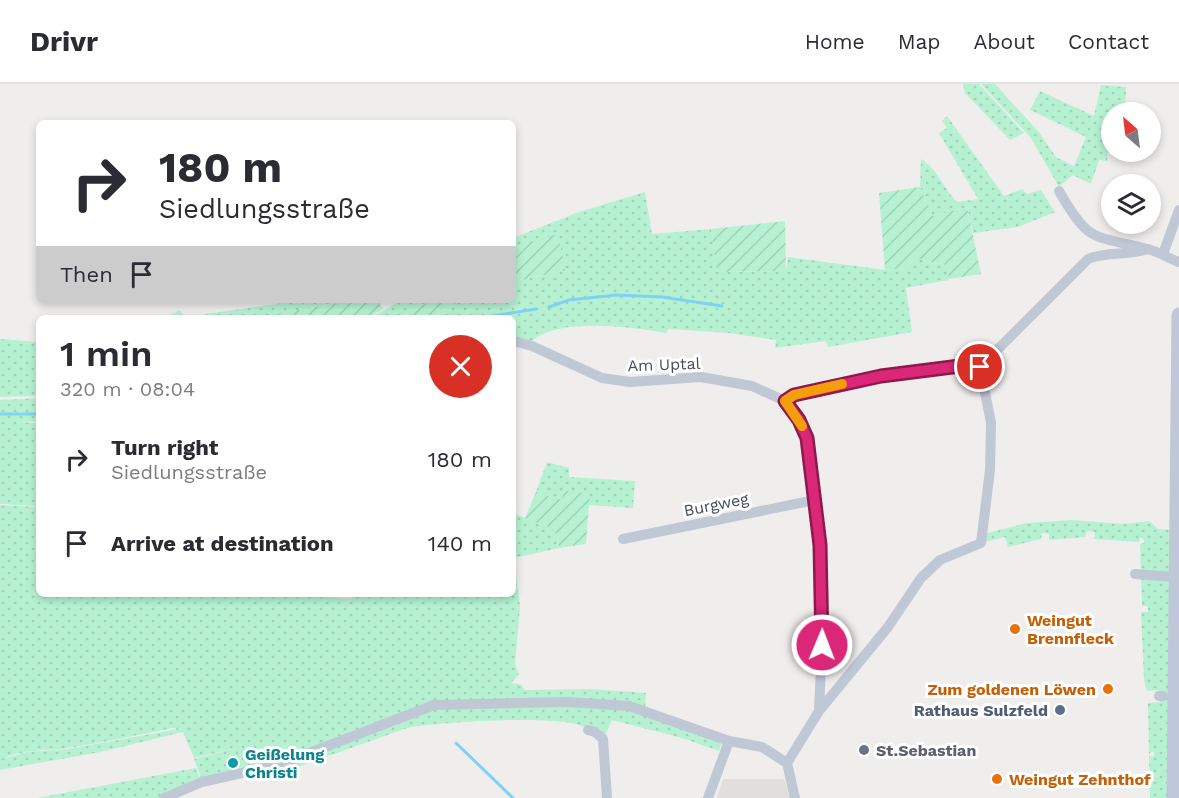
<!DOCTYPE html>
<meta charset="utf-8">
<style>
:root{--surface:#fff;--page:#f7f7f7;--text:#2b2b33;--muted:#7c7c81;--line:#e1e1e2}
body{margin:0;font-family:"Work Sans",sans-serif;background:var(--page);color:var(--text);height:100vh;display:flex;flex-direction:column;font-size:22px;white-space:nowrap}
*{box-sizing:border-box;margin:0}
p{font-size:20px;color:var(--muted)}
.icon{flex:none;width:33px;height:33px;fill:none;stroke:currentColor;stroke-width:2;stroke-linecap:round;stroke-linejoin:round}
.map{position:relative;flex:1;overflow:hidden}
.panel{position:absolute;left:36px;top:231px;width:480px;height:282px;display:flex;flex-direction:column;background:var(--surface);border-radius:9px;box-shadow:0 3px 9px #0003}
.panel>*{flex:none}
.banner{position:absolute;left:36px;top:36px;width:480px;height:183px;border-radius:9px;box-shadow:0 3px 9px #0003;background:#fff;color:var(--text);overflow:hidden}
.needle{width:39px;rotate:332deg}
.tools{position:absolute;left:1101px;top:18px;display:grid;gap:12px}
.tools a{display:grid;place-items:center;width:60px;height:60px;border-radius:50%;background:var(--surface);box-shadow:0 3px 9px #0003;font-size:30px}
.pin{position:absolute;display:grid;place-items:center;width:51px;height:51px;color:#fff;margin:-26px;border:3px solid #fff;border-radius:50%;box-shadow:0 2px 6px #0007}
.me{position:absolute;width:66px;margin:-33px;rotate:1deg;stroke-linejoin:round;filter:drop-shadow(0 0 4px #0008)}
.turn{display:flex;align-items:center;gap:21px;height:126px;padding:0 24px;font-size:27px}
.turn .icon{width:78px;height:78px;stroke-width:2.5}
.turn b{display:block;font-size:42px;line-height:51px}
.then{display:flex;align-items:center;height:57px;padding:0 24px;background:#0003;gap:12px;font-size:22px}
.round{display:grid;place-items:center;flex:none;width:63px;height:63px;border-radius:32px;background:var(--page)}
.headline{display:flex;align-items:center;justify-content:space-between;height:102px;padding:0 24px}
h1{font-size:36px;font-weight:600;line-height:45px}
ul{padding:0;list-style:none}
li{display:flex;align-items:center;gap:18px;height:84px;padding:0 24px}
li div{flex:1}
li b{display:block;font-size:22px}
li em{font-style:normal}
header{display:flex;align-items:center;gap:36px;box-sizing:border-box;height:84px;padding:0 30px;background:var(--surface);border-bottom:2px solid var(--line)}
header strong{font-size:28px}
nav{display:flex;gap:33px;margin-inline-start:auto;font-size:21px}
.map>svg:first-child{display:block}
.education{fill:#e1dede}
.grass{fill:url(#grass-dots);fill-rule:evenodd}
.garden{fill:url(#garden-furrows)}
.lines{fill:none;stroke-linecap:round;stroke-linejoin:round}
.stream{stroke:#80d2f3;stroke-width:3}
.minor{stroke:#bfc8d4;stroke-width:10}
.secondary{stroke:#bec8d8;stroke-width:15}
.route-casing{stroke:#8e194d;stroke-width:15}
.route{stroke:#db2777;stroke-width:10}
.slow{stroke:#f59e0b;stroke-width:10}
.food-dot{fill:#e8710a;stroke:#fff;stroke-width:2}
.service-dot{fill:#5c6f8a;stroke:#fff;stroke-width:2}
.worship-dot{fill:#6b7280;stroke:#fff;stroke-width:2}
.culture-dot{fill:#0f9aa8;stroke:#fff;stroke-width:2}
.labels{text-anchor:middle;stroke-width:6;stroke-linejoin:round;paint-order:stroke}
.street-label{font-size:16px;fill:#444f5c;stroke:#fff}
.food-label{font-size:16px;font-weight:bold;fill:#c56008;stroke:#fff;text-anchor:start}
.service-label{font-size:16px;font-weight:bold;fill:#4e5e75;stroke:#fff;text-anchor:end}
.worship-label{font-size:16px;font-weight:bold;fill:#5b616d;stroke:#fff;text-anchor:start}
.culture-label{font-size:16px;font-weight:bold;fill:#0d838f;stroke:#fff;text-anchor:start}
</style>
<header>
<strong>Drivr</strong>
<nav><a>Home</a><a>Map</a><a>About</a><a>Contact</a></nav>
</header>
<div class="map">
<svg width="1179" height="714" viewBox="0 0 1179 714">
<defs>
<pattern id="grass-dots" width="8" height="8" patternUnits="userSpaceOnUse" patternTransform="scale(1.5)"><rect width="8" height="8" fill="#b6f2d2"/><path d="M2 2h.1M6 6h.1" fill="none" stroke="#9ed1b7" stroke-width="1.8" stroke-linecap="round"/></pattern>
<pattern id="garden-furrows" width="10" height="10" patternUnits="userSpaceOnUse" patternTransform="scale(1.5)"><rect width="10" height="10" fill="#b6f2d2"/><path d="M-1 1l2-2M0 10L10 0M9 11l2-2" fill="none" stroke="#9ed1b7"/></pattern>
</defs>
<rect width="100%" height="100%" fill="#f0eded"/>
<path class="education" d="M723,695H784L790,714H717Z"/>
<path class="grass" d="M963,0H979L1024,49L1010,56L965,9Z
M981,0H995L1038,47L1056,73L1074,82L1086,53L1030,26L1040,7L1094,32L1101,1L1126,3L1125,28H1112L1107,77L1099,76L1091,100L1073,91L1059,103L1031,54Z
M947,32L1004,112L1022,105L1027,110L1041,106L1055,128L1018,143L973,149L967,123L933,132L920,103L921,75C938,85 943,104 957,118L978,115L939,49L947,44L942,37Z
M645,108L652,150L711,145L718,188L786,187L788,173L885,186L906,184L916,174L937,180L945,179L949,196L906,204L912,248L828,263L826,257L775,264L776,256L729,249L669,245L666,249C632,243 557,233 531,258L513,253V234H429L462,216H513V198L564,186L518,161L513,163V154L579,128Z
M303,216H354L281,229L282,234H165L180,226L183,231L193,232Z
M401,216H433L398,234H371Z
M0,255L39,258V312L0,313Z
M39,314V337L18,338L39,339V422L0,420V316Z
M547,378L569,384V393L635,397L633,424L589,421V409L562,416L536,408Z
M0,421L39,423V510H322L323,513L351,515L354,510H513V429L548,443L546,446L557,450L559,464L514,474L520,522L515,580L519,590L511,599L522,601L524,606L591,605L646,609L645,629L723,656L719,667L682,654L612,636L604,654C596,650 588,644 579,641C550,631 439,638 407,644L272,692L265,686L202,697L194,675L236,664L194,674L183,648L100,668L0,686ZM173,644L178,645L68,665L27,668L2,675C28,664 41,668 67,664C102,659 137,651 173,644Z
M1073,436L1123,440L1149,437L1158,445L1176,446L1179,714H1150L1149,671L1152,673L1155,670L1153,667L1149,670L1148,619L1160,618L1159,606L1147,607L1144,596L1141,528H1148V522H1142L1140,460L1144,459V455L1140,454L1139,458L1094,455L1095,448L1087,447L1085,453L1049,456V450L1042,449L1041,455L1008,463L1005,453L981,459L984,450L1027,439Z
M196,684L201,697L162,714H37Z"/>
<path class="garden" d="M920,103L933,132L967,123L981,190L949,195L944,179L938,180L916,174L906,184L885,186L879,109Z
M785,137L786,187L717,188L711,145Z
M558,150L565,186L513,198V163Z
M354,216H378L383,225L367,234H282L281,229Z
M433,216H462L429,234H398Z
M564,407L590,409L586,460L559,464L557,450L545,447L548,443L525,434L536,408L562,416Z"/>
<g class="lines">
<path class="stream" d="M549,223L569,216L616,211L662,213L722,222
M480,234L536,225
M0,330H39
M456,659L513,714"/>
<path class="minor" d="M1059,107C1089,160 1093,151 1148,165C1159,168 1168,174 1179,178
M1163,170L1179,126
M513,257L532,262L602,294L630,298L701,293L752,302L785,317L799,336L807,354L815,416L820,461L823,539L819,627L787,679
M980,283L1088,175C1107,167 1128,172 1148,165
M785,317L794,311L881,293L968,281L980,283
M623,455L815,416
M1135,490L1176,493
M1159,612H1163
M819,627L888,543L921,494L940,476L981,459L990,386L991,339L980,283
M588,646L595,648L603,655L607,714
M787,679L795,714
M164,714L202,698L278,681L434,621L567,618L629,622L729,657L762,663L787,679
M708,714L729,657"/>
<path class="secondary" d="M1174,714L1179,231"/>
</g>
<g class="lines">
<g class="route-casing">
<path id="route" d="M822,561L820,461L807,354L799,336L785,317L794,311L881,292L968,281L980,283"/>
</g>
<use href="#route" class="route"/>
<path class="slow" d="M802,342L785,317L794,311L842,300"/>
</g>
<g class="food-dot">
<circle cx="1015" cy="545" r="6"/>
<circle cx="1108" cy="605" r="6"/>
<circle cx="997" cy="695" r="6"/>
</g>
<circle class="service-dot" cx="1060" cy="626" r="6"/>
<circle class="worship-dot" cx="864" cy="666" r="6"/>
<circle class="culture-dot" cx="233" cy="679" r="6"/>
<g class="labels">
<g class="street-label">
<text transform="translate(664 280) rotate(-2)" y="6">Am Uptal</text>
<text transform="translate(716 420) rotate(-11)" y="6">Burgweg</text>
</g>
<g class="food-label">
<text x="1027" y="542">Weingut<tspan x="1027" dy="18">Brennfleck</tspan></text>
<text x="1096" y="611" text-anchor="end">Zum goldenen Löwen</text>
<text x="1009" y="701">Weingut Zehnthof</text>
</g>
<g class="service-label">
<text x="1048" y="632">Rathaus Sulzfeld</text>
</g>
<g class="worship-label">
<text x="876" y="672">St.Sebastian</text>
</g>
<g class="culture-label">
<text x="245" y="676">Geißelung<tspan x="245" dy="18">Christi</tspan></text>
</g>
</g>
</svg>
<div class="tools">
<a><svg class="needle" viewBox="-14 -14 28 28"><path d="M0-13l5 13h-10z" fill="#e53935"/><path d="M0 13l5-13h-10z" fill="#7c7c81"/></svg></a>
<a><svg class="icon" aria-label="layers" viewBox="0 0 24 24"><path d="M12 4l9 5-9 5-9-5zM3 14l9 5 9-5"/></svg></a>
</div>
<div class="pin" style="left:980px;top:283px;background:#d93025"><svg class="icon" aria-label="arrive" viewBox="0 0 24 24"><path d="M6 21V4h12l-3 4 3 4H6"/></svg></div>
<svg class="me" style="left:822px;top:561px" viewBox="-20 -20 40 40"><circle r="17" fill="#db2777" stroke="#fff" stroke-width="3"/><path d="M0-11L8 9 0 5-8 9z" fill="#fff"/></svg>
<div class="banner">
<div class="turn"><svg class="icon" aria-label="right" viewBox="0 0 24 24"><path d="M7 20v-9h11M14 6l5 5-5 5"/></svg><div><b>180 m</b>Siedlungsstraße</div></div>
<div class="then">Then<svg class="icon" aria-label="arrive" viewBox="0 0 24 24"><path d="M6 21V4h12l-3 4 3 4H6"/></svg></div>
</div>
<section class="panel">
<div class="headline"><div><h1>1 min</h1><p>320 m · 08:04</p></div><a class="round" style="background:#d93025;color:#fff"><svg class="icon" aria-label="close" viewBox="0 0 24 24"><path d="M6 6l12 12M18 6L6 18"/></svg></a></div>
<ul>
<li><svg class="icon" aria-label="right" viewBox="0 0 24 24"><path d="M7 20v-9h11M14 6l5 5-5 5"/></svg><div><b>Turn right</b><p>Siedlungsstraße</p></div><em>180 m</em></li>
<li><svg class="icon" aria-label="arrive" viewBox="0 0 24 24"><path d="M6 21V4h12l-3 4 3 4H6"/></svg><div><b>Arrive at destination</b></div><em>140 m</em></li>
</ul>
</section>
</div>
